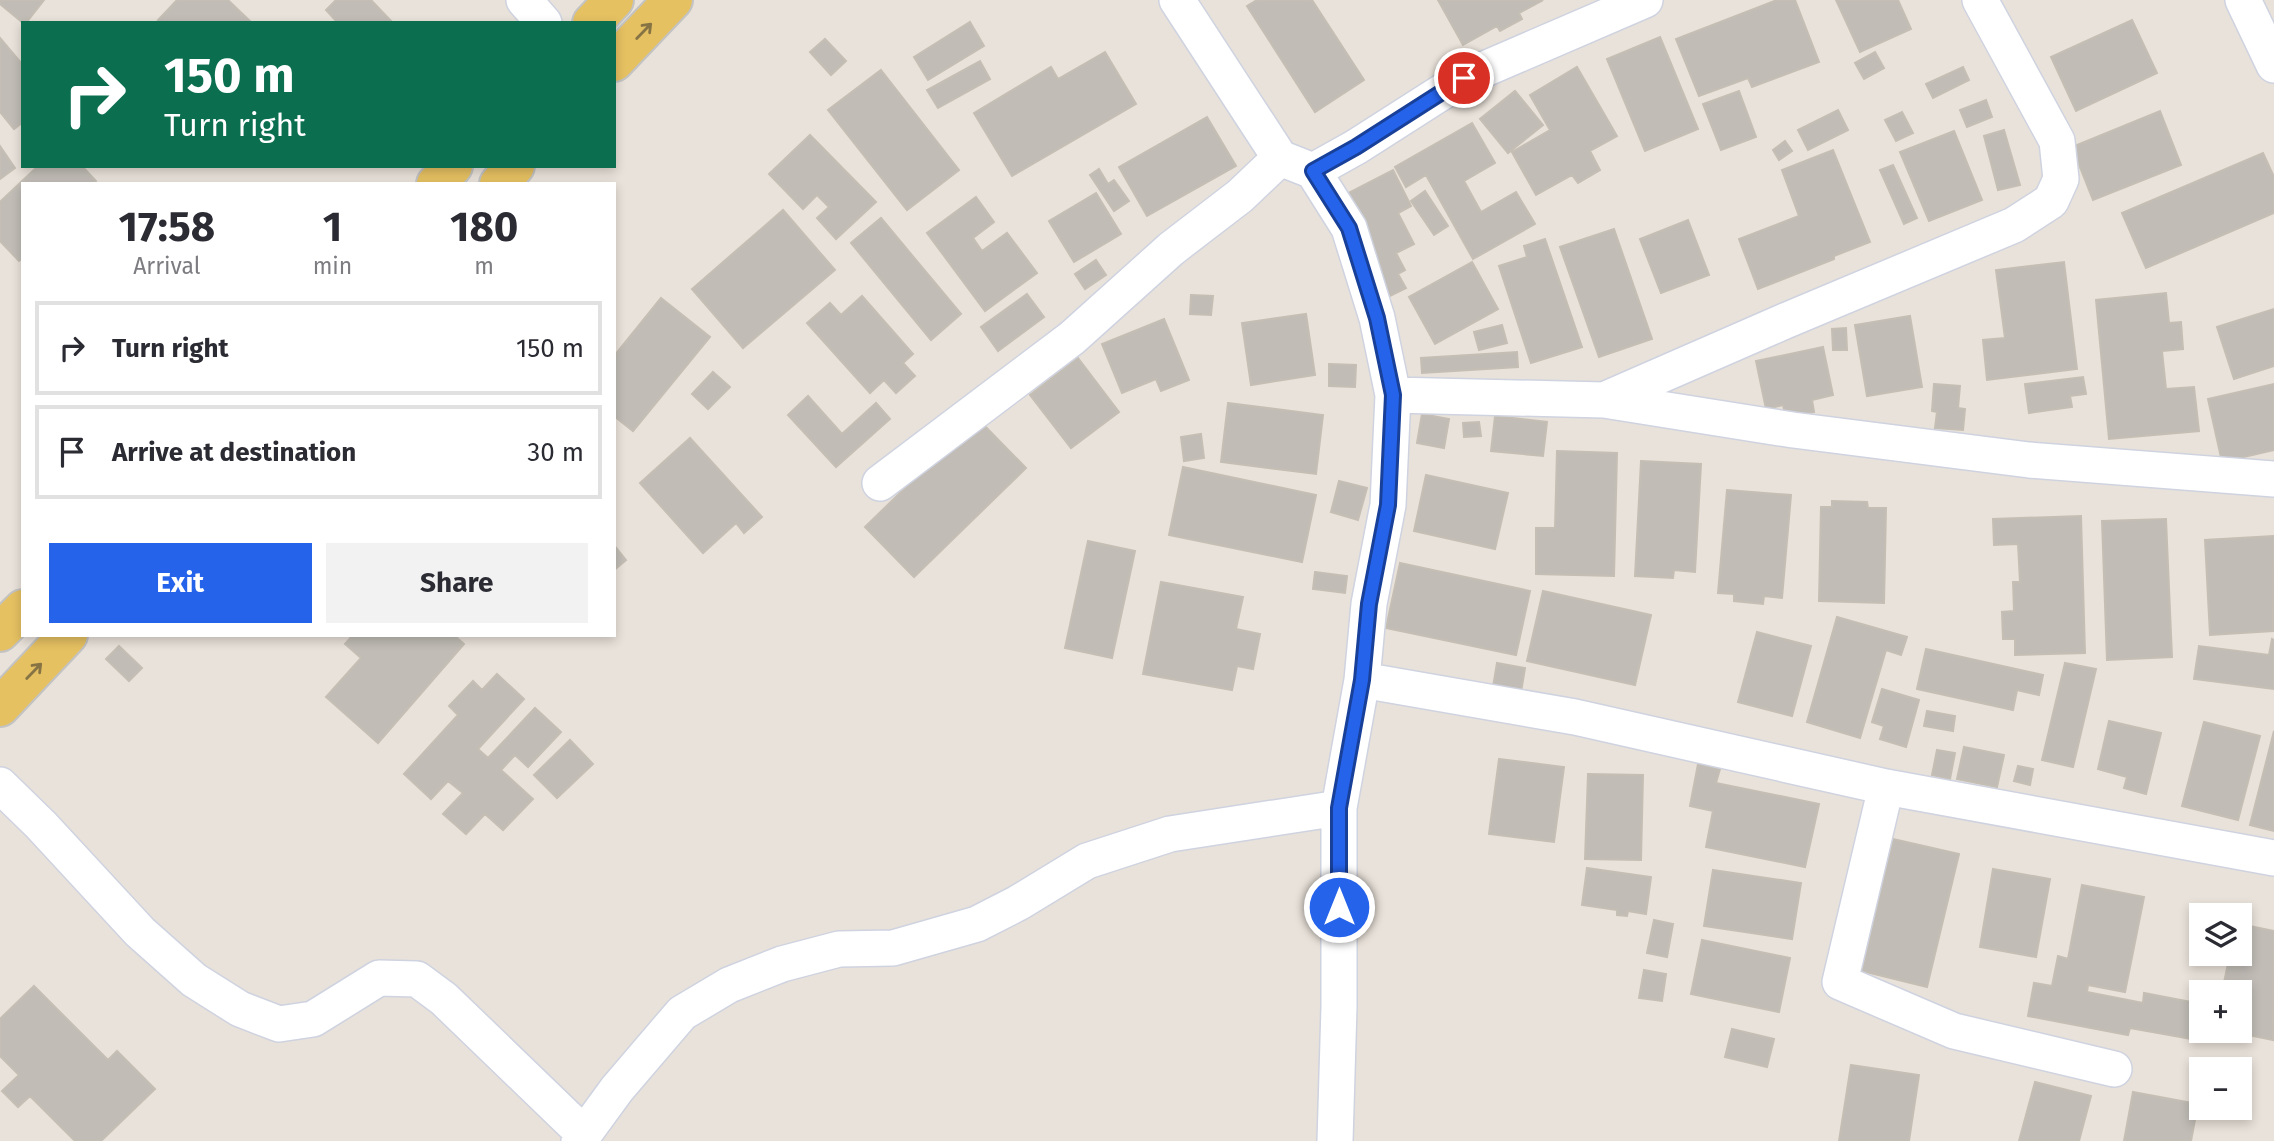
<!DOCTYPE html>
<meta charset="utf-8">
<style>
:root{--surface:#fff;--page:#f2f2f3;--text:#2b2b33;--muted:#7c7c81;--line:#e1e1e2;--accent:#2563eb}
body{margin:0;font-family:"Fira Sans",sans-serif;background:var(--page);color:var(--text);height:100vh;display:flex;flex-direction:column;font-size:26px;white-space:nowrap}
*{box-sizing:border-box;margin:0}
p{font-size:23px;color:var(--muted)}
.icon{flex:none;width:38px;height:38px;fill:none;stroke:currentColor;stroke-width:2;stroke-linecap:round;stroke-linejoin:round}
.map{position:relative;flex:1;overflow:hidden}
.drawer{position:absolute;left:21px;top:182px;width:595px;height:455px;display:flex;flex-direction:column;background:var(--surface);border-radius:0px;box-shadow:0 4px 10px #0003}
.drawer>*{flex:none}
.banner{position:absolute;left:21px;top:21px;width:595px;height:147px;border-radius:0px;box-shadow:0 4px 10px #0003;background:#0b6e4f;color:#fff;overflow:hidden}
.controls{position:absolute;left:2189px;top:903px;display:grid;gap:14px}
.controls a{display:grid;place-items:center;width:63px;height:63px;border-radius:0px;background:var(--surface);box-shadow:0 4px 10px #0003;font-size:35px}
.pin{position:absolute;display:grid;place-items:center;width:60px;height:60px;color:#fff;margin:-30px;border:4px solid #fff;border-radius:50%;box-shadow:0 2px 7px #0007}
.me{position:absolute;width:77px;margin:-38px;rotate:0deg;stroke-linejoin:round;filter:drop-shadow(0 0 5px #0008)}
.turn{display:flex;align-items:center;gap:24px;height:147px;padding:0 28px;font-size:32px}
.turn .icon{width:91px;height:91px;stroke-width:2.5}
.turn b{display:block;font-size:49px;line-height:60px}
.eta{display:flex;justify-content:space-evenly;align-items:center;height:119px;text-align:center}
.eta b{font-size:42px;font-weight:700;line-height:49px}
.cta{display:flex;gap:14px;margin-top:auto;padding:14px 28px}
.cta a{flex:1;height:80px;border-radius:0px;background:var(--accent);color:#fff;font-size:28px;font-weight:700;line-height:80px;text-align:center}
.cta a+a{background:var(--page);color:var(--text)}
ul{padding:0;list-style:none}
li{display:flex;align-items:center;gap:21px;height:94px;margin:0 14px 10px;padding:0 14px;border:4px solid var(--line);border-radius:0px}
li div{flex:1}
li b{display:block;font-size:26px}
li em{font-style:normal}
.map>svg:first-child{display:block}
.building{fill:#c1bcb6;stroke:#c4beb4;stroke-width:2}
.lines{fill:none;stroke-linecap:round;stroke-linejoin:round}
.minor-casing{stroke:#cfd3e0;stroke-width:38}
.major-casing{stroke:#c3c3c3;stroke-width:42}
.minor{stroke:#fff;stroke-width:35}
.major{stroke:#e6c162;stroke-width:38}
.oneway{stroke:#867444}
.route-casing{stroke:#184099;stroke-width:18}
.route{stroke:#2563eb;stroke-width:12}
</style>
<div class="map">
<svg width="2274" height="1141" viewBox="0 0 2274 1141">
<rect width="100%" height="100%" fill="#e9e2da"/>
<path class="building" d="M0,0H44L26,23H23L0,4Z
M177,0H228L252,23H162L158,20Z
M336,0H371L393,23H338L326,10Z
M1257,0H1312L1364,80L1315,112L1247,6Z
M1438,0H1543L1519,13L1522,19L1500,31L1497,26L1463,45Z
M1777,0H1795L1819,62L1752,87L1748,78L1699,96L1676,39Z
M1836,0H1898L1911,29L1860,52Z
M2132,20L2157,73L2076,111L2051,57Z
M970,22L984,46L928,80L914,57Z
M1660,37L1698,129L1645,151L1607,59Z
M0,38L23,65V122L14,129L0,112Z
M825,39L846,61L831,75L810,52Z
M1105,52L1136,104L1012,176L974,113L1051,67L1058,79Z
M1875,52L1884,68L1864,79L1855,63Z
M980,61L990,79L938,108L927,90Z
M1577,67L1617,136L1590,151L1600,170L1578,183L1572,175L1536,195L1512,152L1550,130L1530,95Z
M1963,67L1969,80L1933,98L1926,84Z
M881,70L959,170L907,210L828,110Z
M1515,91L1543,125L1508,153L1480,119Z
M1739,91L1756,137L1721,150L1703,104Z
M1986,100L1992,117L1967,127L1960,110Z
M1838,110L1848,130L1808,150L1798,130Z
M2160,111L2181,165L2093,200L2072,147Z
M1902,112L1913,133L1896,141L1885,120Z
M1207,117L1236,166L1147,216L1119,167Z
M1472,123L1495,163L1464,181L1481,212L1516,192L1535,224L1473,259L1426,175L1406,187L1395,167Z
M2004,130L2020,185L1998,190L1984,136Z
M1954,131L1982,200L1929,221L1900,152Z
M810,135L876,202L836,239L817,218L829,207L817,195L803,209L769,174Z
M1785,141L1792,151L1779,160L1773,150Z
M0,146L15,168L0,179Z
M1833,150L1870,242L1834,256V259L1758,289L1739,239L1799,216L1782,170Z
M2263,153L2274,177V213L2146,268L2122,213Z
M1893,165L1917,218L1904,224L1880,170Z
M38,166H82L96,181L93,184H23V258L19,261L0,241V202Z
M1099,169L1108,184L1114,180L1129,201L1114,211L1090,175Z
M1393,170L1411,206L1398,213L1414,244L1396,253L1405,270L1398,274L1406,288L1388,297L1337,199Z
M1425,191L1448,226L1434,235L1411,201Z
M1096,193L1121,234L1074,262L1049,221Z
M976,197L994,222L973,238L982,251L1007,233L1037,273L985,311L927,233Z
M783,210L835,270L743,348L692,289Z
M881,218L961,314L931,340L851,243Z
M1688,220L1709,275L1661,293L1640,239Z
M1614,229L1652,339L1599,357L1560,247Z
M1545,239L1582,347L1531,363L1499,266L1527,257L1524,246Z
M1096,260L1106,275L1085,289L1075,274Z
M1472,262L1498,309L1435,344L1409,297Z
M2064,262L2077,369L1987,380L1983,340L2005,338L1996,270Z
M2166,293L2169,323L2181,322L2183,349L2162,351L2166,389L2194,387L2199,431L2109,439L2096,300Z
M1027,294L1044,317L998,351L981,327Z
M1191,295L1213,296L1211,315L1190,314Z
M862,296L913,354L903,363L915,376L896,393L884,380L870,393L807,323L830,303L841,315Z
M661,298L710,337L633,431L614,416V356Z
M2274,309V366L2234,379L2217,327Z
M1306,314L1315,375L1251,385L1242,323Z
M1910,316L1922,387L1867,396L1855,325Z
M1164,319L1189,380L1161,391L1156,379L1122,393L1102,344Z
M1502,325L1507,343L1479,350L1474,332Z
M1846,328L1847,350H1833L1832,329Z
M1823,347L1833,395L1812,400L1814,412L1786,418L1783,405L1766,409L1756,361Z
M1517,352L1518,367L1422,373L1421,358Z
M1078,358L1119,412L1071,448L1030,395Z
M1329,364L1356,365L1355,387L1329,386Z
M713,372L730,387L708,409L692,394Z
M2083,377L2086,394L2070,396L2072,407L2029,413L2025,384Z
M1934,384L1960,386L1958,408L1965,409L1963,430L1935,428L1937,412L1932,411Z
M2274,384V450L2222,462L2208,399Z
M808,396L842,434L876,403L890,419L836,467L788,415Z
M1228,403L1323,415L1316,474L1221,462Z
M1422,414L1449,419L1444,448L1417,443Z
M1495,416L1547,422L1543,456L1491,451Z
M977,418L1026,468L914,577L865,527Z
M1479,422L1481,436L1464,437L1463,423Z
M1201,434L1204,458L1184,461L1181,437Z
M690,438L762,517L744,533L736,523L703,553L640,483Z
M1557,451L1617,453L1614,576L1536,574V528H1555Z
M1641,461L1701,464L1695,572L1674,570L1673,578L1635,576Z
M1183,467L1316,495L1302,562L1169,535Z
M1426,475L1508,493L1495,549L1414,531Z
M1339,481L1367,488L1358,520L1331,512Z
M1727,490L1791,495L1782,598L1764,596L1763,604L1734,601V594L1718,593Z
M1832,501L1867,502L1868,508H1886L1884,603L1819,601L1821,507H1832Z
M2081,516L2085,653L2015,655V639H2003L2002,612L2014,611L2013,582H2020L2018,544L1994,545L1993,519Z
M2166,519L2172,657L2107,660L2102,521Z
M2274,536L2273,631L2210,635L2205,540Z
M1088,541L1135,551L1112,658L1065,648Z
M614,545L626,560L614,570Z
M1400,563L1530,591L1516,655L1386,628Z
M1315,572L1347,576L1345,593L1313,589Z
M1161,582L1243,597L1236,629L1260,634L1253,669L1237,666L1232,690L1143,674Z
M1543,591L1651,615L1635,685L1527,661Z
M1837,617L1907,637L1901,655L1886,650L1860,738L1807,722Z
M1757,632L1811,646L1792,716L1738,702Z
M353,635H454L464,644L378,743L326,697L361,658L345,644Z
M2272,639L2274,640V689L2194,679L2199,646L2269,655Z
M119,646L142,668L129,681L106,659Z
M1926,649L2043,675L2039,695L2017,690L2013,710L1917,689Z
M1497,663L1525,668L1521,692L1493,687Z
M2065,663L2096,669L2073,767L2042,760Z
M497,674L524,699L478,749L488,758L535,708L561,732L528,767L515,755L501,770L533,799L503,830L485,814L466,834L443,814L463,793L448,781L431,799L404,774L458,715L449,706L473,681L482,690Z
M1882,689L1919,700L1906,747L1880,739L1884,726L1872,722Z
M1927,711L1955,716L1953,731L1924,726Z
M2109,721L2161,733L2146,794L2124,788L2127,777L2098,769Z
M2204,722L2260,736L2238,820L2182,806Z
M2274,731V831L2250,825Z
M570,740L593,764L557,798L534,775Z
M1964,747L2004,755L1997,787L1957,779Z
M1937,750L1955,753L1950,779L1932,775Z
M1499,759L1564,767L1554,842L1489,834Z
M1698,764L1720,769L1716,783L1819,804L1805,867L1706,847L1713,811L1690,806Z
M2018,766L2033,769L2030,785L2014,781Z
M1588,774L1643,775L1641,860L1585,859Z
M1893,839L1959,854L1927,987L1862,971Z
M1587,868L1651,877L1646,914L1628,911L1627,916L1617,915V910L1582,905Z
M1993,869L2050,879L2036,957L1980,947Z
M1713,870L1801,883L1792,939L1704,926Z
M2082,885L2144,897L2125,992L2088,985L2087,992L2143,1003L2144,993L2202,1004V1031H2205L2203,1041L2130,1028L2128,1035L2028,1016L2034,983L2052,986L2058,956L2068,959Z
M1654,920L1673,924L1667,957L1647,953Z
M2240,924L2274,931L2273,1040L2229,1031H2240V992H2222L2230,954H2240Z
M1702,940L1790,958L1779,1012L1691,994Z
M1644,970L1666,974L1662,1001L1639,998Z
M34,986L108,1060L117,1051L155,1089L101,1141H75L30,1096L18,1107L2,1091L19,1075L0,1056V1019Z
M1732,1029L1774,1039L1767,1067L1725,1057Z
M1851,1065L1919,1075L1909,1141H1839Z
M2035,1082L2091,1096L2079,1141H2019Z
M2133,1092L2198,1104L2191,1141H2124Z"/>
<g class="lines">
<g class="minor-casing">
<path id="minor" d="M524,0L544,23
M1177,0L1280,158L1313,171L1349,228L1377,318L1393,395L1388,505L1369,604L1362,680L1339,808V1007L1335,1141
M2243,0L2274,65
M1313,171L1356,147L1464,78L1645,0
M1393,395L1604,400L1793,430L2029,460L2274,479
M1604,400L1785,321L2014,225L2051,201L2061,179L2057,141L1980,0
M880,483L1072,338L1171,249L1240,196L1280,158
M1362,680L1575,717L1886,787L2274,858
M0,785L41,825L140,932L194,980L240,1009L279,1024L313,1019L379,978L417,979L444,999L584,1134
M1886,787L1840,982L1954,1031L2114,1069
M579,1141L617,1089L682,1013L729,985L782,964L839,949L893,948L977,924L1018,903L1087,861L1170,834L1339,808"/>
</g>
<g class="major-casing">
<path id="major" d="M592,23L614,0
M614,62L673,0
M436,184L453,166
M499,184L515,166
M0,632L23,609
M0,707L68,635"/>
</g>
<use href="#minor" class="minor"/>
<use href="#major" class="major"/>
</g>
<defs><path id="oneway-shaft" d="M-6 0H5M1.5-3L5.5 0L1.5 3" fill="none" stroke-width="1.6" stroke-linecap="round" stroke-linejoin="round" transform="scale(1.75)"/></defs>
<g class="oneway">
<use href="#oneway-shaft" transform="translate(644 31) rotate(-46)"/>
<use href="#oneway-shaft" transform="translate(34 671) rotate(-46)"/>
</g>
<g class="lines">
<g class="route-casing">
<path id="route" d="M1339,907V808L1362,680L1369,604L1388,505L1393,395L1377,318L1349,228L1313,171L1356,147L1464,78"/>
</g>
<use href="#route" class="route"/>
</g>
</svg>
<div class="controls">
<a><svg class="icon" aria-label="layers" viewBox="0 0 24 24"><path d="M12 4l9 5-9 5-9-5zM3 14l9 5 9-5"/></svg></a>
<a>+</a>
<a>−</a>
</div>
<div class="pin" style="left:1464px;top:78px;background:#d93025"><svg class="icon" aria-label="arrive" viewBox="0 0 24 24"><path d="M6 21V4h12l-3 4 3 4H6"/></svg></div>
<svg class="me" style="left:1339px;top:907px" viewBox="-20 -20 40 40"><circle r="17" fill="#2563eb" stroke="#fff" stroke-width="3"/><path d="M0-11L8 9 0 5-8 9z" fill="#fff"/></svg>
<div class="banner">
<div class="turn"><svg class="icon" aria-label="right" viewBox="0 0 24 24"><path d="M7 20v-9h11M14 6l5 5-5 5"/></svg><div><b>150 m</b>Turn right</div></div>
</div>
<section class="drawer">
<div class="eta">
<div><b>17:58</b><p>Arrival</p></div>
<div><b>1</b><p>min</p></div>
<div><b>180</b><p>m</p></div>
</div>
<ul>
<li><svg class="icon" aria-label="right" viewBox="0 0 24 24"><path d="M7 20v-9h11M14 6l5 5-5 5"/></svg><div><b>Turn right</b></div><em>150 m</em></li>
<li><svg class="icon" aria-label="arrive" viewBox="0 0 24 24"><path d="M6 21V4h12l-3 4 3 4H6"/></svg><div><b>Arrive at destination</b></div><em>30 m</em></li>
</ul>
<div class="cta"><a>Exit</a><a>Share</a></div>
</section>
</div>
